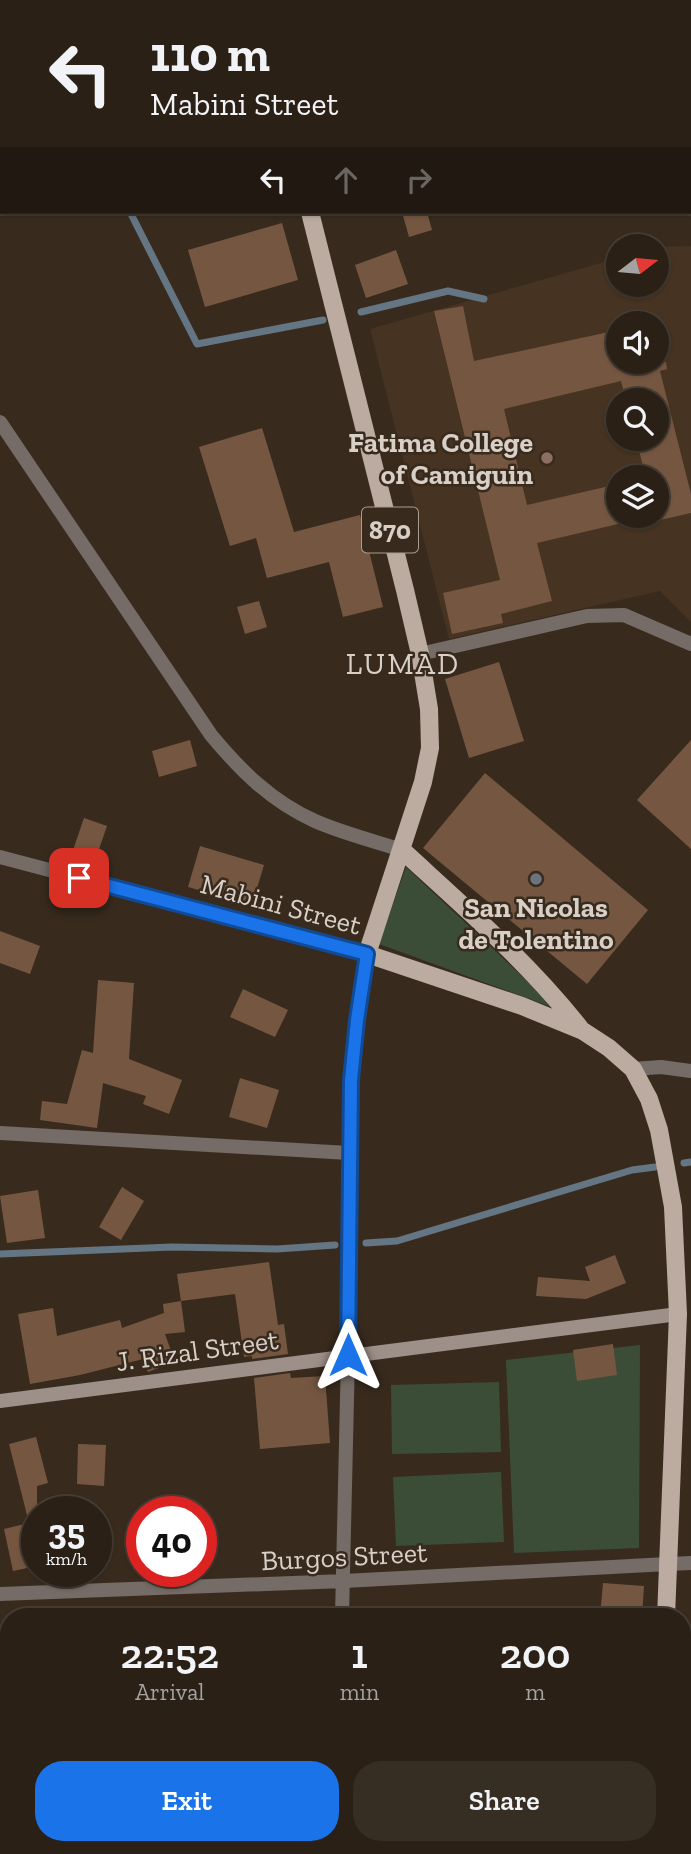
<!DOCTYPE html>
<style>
:root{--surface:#2a2016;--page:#362d23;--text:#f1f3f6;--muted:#a5a3a1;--line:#463e35;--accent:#1a73e8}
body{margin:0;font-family:"Zilla Slab",serif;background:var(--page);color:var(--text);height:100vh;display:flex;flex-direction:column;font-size:26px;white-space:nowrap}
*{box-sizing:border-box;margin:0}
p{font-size:23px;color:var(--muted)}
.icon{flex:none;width:38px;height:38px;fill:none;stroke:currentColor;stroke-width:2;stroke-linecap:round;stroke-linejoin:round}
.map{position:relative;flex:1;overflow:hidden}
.details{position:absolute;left:0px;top:1608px;width:691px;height:247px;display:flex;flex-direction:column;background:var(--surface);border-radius:28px 28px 0 0;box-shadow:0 2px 5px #0004,0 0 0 2px var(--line)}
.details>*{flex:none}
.top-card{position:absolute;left:0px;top:0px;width:691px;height:214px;box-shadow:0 2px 5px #0004,0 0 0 2px var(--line);background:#2a2016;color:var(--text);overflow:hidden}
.needle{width:46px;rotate:74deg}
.controls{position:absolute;left:606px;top:234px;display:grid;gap:14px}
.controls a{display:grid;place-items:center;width:63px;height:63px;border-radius:50%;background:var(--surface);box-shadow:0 2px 5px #0004,0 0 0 2px var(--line);font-size:35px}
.speed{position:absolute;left:21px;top:1496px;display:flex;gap:14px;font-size:35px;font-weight:700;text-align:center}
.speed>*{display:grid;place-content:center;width:91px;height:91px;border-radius:50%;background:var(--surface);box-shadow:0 2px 5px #0004,0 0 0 2px var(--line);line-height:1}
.speed small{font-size:18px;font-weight:400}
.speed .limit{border:10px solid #d22;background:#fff;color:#111}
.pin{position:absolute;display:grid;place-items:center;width:60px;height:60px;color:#fff;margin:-30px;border-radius:14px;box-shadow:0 4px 10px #0006}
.me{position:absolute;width:77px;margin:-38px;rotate:0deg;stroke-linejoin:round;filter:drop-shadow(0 0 5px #0008)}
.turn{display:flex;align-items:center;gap:24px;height:147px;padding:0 35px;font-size:32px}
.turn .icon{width:91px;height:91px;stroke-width:2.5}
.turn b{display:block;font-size:49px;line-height:60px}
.lanes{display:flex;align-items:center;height:66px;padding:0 35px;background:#0003;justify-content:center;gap:35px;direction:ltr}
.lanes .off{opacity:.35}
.eta{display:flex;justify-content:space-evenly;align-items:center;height:119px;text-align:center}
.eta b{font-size:42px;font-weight:600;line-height:49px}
.primary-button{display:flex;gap:14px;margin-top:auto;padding:14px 35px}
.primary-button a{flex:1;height:80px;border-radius:28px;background:var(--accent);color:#fff;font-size:28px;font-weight:600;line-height:80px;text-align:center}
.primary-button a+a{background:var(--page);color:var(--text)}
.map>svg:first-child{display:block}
.built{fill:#463321;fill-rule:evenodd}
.green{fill:#3b4d36}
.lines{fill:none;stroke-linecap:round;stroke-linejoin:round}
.stream{stroke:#647583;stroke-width:7}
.building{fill:#755741}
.minor{stroke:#756c67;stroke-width:14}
.tertiary{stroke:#756c67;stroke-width:14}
.secondary{stroke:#9d9088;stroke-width:14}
.primary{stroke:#bcaba0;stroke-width:18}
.route-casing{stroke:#114b97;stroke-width:18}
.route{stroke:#1a73e8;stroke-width:12}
.education-dot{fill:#8d6e63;stroke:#382b1e;stroke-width:2.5}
.worship-dot{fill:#6b7280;stroke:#382b1e;stroke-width:2.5}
.labels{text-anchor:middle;stroke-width:5;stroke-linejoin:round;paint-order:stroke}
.shield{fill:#382b1e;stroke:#a89e94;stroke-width:2}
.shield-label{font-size:26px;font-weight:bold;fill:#d8cfc7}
.poi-label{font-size:28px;font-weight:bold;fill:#d8cfc7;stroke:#382b1e;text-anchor:end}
.street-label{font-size:28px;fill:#d8cfc7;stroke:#382b1e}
.neighbourhood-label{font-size:30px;letter-spacing:2px;fill:#d8cfc7;stroke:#382b1e}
</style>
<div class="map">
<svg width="691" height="1854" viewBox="0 0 691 1854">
<rect width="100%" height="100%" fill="#382b1e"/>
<path class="built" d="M691,246V622L660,591L449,639L370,329L618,258V285H656V247ZM618,324H656V362H618ZM618,401H656V439H618ZM618,478H656V516H618Z"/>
<path class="green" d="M406,867L557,1009L379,944Z
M640,1345L639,1548L514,1553L506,1360Z
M499,1382L501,1452L392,1454L391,1385Z
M501,1472L504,1542L396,1546L393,1477Z"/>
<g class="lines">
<path class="stream" d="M0,125L2,126
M130,212L197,344L323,320
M361,312L448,291L484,299
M684,1163L691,1162
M366,1243L397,1241L632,1170L655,1167
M0,1254L172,1247L277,1249L335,1245"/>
</g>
<path class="building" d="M402,212H427L432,230L409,237Z
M282,223L298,280L205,307L188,250Z
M396,250L408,284L366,298L355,265Z
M463,306L474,361L618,330V362H666L667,369L660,371L691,494V513L656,521V478H646L636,439H656V401H626L621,381L504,409L527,505L618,484V524L537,543L552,601L501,614L503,623L452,634L443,593L500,580L434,311Z
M262,428L294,532L360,515L383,607L343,617L329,562L267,578L256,538L230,546L199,447Z
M259,601L267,627L245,634L237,607Z
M499,662L524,741L469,758L445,679Z
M190,740L197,766L159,777L152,751Z
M691,740V849L637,800Z
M485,773L648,910L587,984L423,848Z
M84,818L107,826L96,858L73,850Z
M200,846L264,865L252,905L188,887Z
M0,931L40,946L30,974L0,963Z
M98,980L134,983L129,1059L182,1080L169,1114L143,1104L146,1096L103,1083L97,1128L40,1120L42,1101L67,1104L82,1050L93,1053Z
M243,989L288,1010L275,1037L230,1017Z
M240,1078L279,1090L267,1128L229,1117Z
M122,1187L144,1201L121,1240L99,1227Z
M38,1190L45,1238L7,1243L0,1196Z
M615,1255L626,1283L586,1299L536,1296L538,1277L590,1281L585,1267Z
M269,1262L278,1325L284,1324L288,1354L252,1359V1356L244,1357L235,1294L181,1301L177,1274Z
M181,1301L185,1332L165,1334L175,1362L148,1372L143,1359L80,1375L30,1384L18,1314L53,1308L57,1336L120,1320L122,1328L164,1313L163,1304Z
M613,1344L617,1375L577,1381L573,1350Z
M290,1373L291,1378L325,1376L330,1443L260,1449L254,1378Z
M36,1437L48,1483L37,1486V1566L13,1571L4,1529L29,1523L9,1444Z
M78,1444L106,1445L104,1486L77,1484Z
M603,1583L644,1586L642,1617H600Z"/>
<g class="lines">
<path class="minor" d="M0,422L211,735C241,771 272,802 315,821C342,833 374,841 402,850
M420,654L587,616L624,615L691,644
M0,857L367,954
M633,1069L661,1067L691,1071
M0,1133L349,1153
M0,1594L344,1581L668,1564
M342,1617L348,1355
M0,1824L9,1825
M246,1846L331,1854"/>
<path class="tertiary" d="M348,1355L351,1080L357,1020L367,954
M668,1564L691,1563"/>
<path class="secondary" d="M0,1401L678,1314"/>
<path class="primary" d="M258,0V2
M310,212L405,590L420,654L429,709L430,748L423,782L367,954L522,1006L583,1031L609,1048L633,1069L649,1099L659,1130L673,1207L678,1314L666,1617
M402,850C464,907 528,962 580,1028
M656,1854V1846"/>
</g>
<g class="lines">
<g class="route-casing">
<path id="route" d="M79,878L367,954L357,1020L351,1080L348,1355"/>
</g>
<use href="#route" class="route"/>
</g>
<circle class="education-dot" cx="547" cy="458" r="7"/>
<circle class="worship-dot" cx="536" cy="879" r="7"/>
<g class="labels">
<rect class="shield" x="362" y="507.5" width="56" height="45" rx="5"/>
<g class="shield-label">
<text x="390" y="539">870</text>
</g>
<g class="poi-label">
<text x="533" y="452">Fatima College<tspan x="533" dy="32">of Camiguin</tspan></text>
<text x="536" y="917" text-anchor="middle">San Nicolas<tspan x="536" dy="32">de Tolentino</tspan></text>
</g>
<g class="street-label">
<text transform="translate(281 904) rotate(15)" y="10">Mabini Street</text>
<text transform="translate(197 1350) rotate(-8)" y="10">J. Rizal Street</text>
<text transform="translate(344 1556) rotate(-3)" y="10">Burgos Street</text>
</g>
<g class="neighbourhood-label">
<text x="403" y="674">LUMAD</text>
</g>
</g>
</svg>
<div class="controls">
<a><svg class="needle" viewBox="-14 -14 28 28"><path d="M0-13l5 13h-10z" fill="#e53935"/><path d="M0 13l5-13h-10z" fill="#a5a3a1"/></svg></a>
<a><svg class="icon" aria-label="sound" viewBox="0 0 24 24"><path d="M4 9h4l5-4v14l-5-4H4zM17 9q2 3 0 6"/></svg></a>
<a><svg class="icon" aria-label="search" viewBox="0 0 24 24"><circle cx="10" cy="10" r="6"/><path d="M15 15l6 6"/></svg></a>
<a><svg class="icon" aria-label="layers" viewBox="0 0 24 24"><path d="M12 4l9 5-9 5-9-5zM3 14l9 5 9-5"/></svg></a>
</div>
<div class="speed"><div>35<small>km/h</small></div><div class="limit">40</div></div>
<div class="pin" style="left:79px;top:878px;background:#d93025"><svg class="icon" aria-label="arrive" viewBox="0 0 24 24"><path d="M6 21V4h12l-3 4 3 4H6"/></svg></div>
<svg class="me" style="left:348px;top:1355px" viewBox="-20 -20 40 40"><path d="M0-17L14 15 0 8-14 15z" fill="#1a73e8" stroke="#fff" stroke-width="4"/></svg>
<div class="top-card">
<div class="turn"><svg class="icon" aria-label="left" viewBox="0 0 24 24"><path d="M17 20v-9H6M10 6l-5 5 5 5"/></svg><div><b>110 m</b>Mabini Street</div></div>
<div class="lanes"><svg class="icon" aria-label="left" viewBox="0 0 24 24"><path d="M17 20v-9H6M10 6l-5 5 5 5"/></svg><svg class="icon off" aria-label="ahead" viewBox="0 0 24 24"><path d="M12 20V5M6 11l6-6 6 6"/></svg><svg class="icon off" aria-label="right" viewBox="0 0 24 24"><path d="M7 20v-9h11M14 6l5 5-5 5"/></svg></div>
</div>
<section class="details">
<div class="eta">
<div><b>22:52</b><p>Arrival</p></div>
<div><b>1</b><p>min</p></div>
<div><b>200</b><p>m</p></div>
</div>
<div class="primary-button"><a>Exit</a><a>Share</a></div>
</section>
</div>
